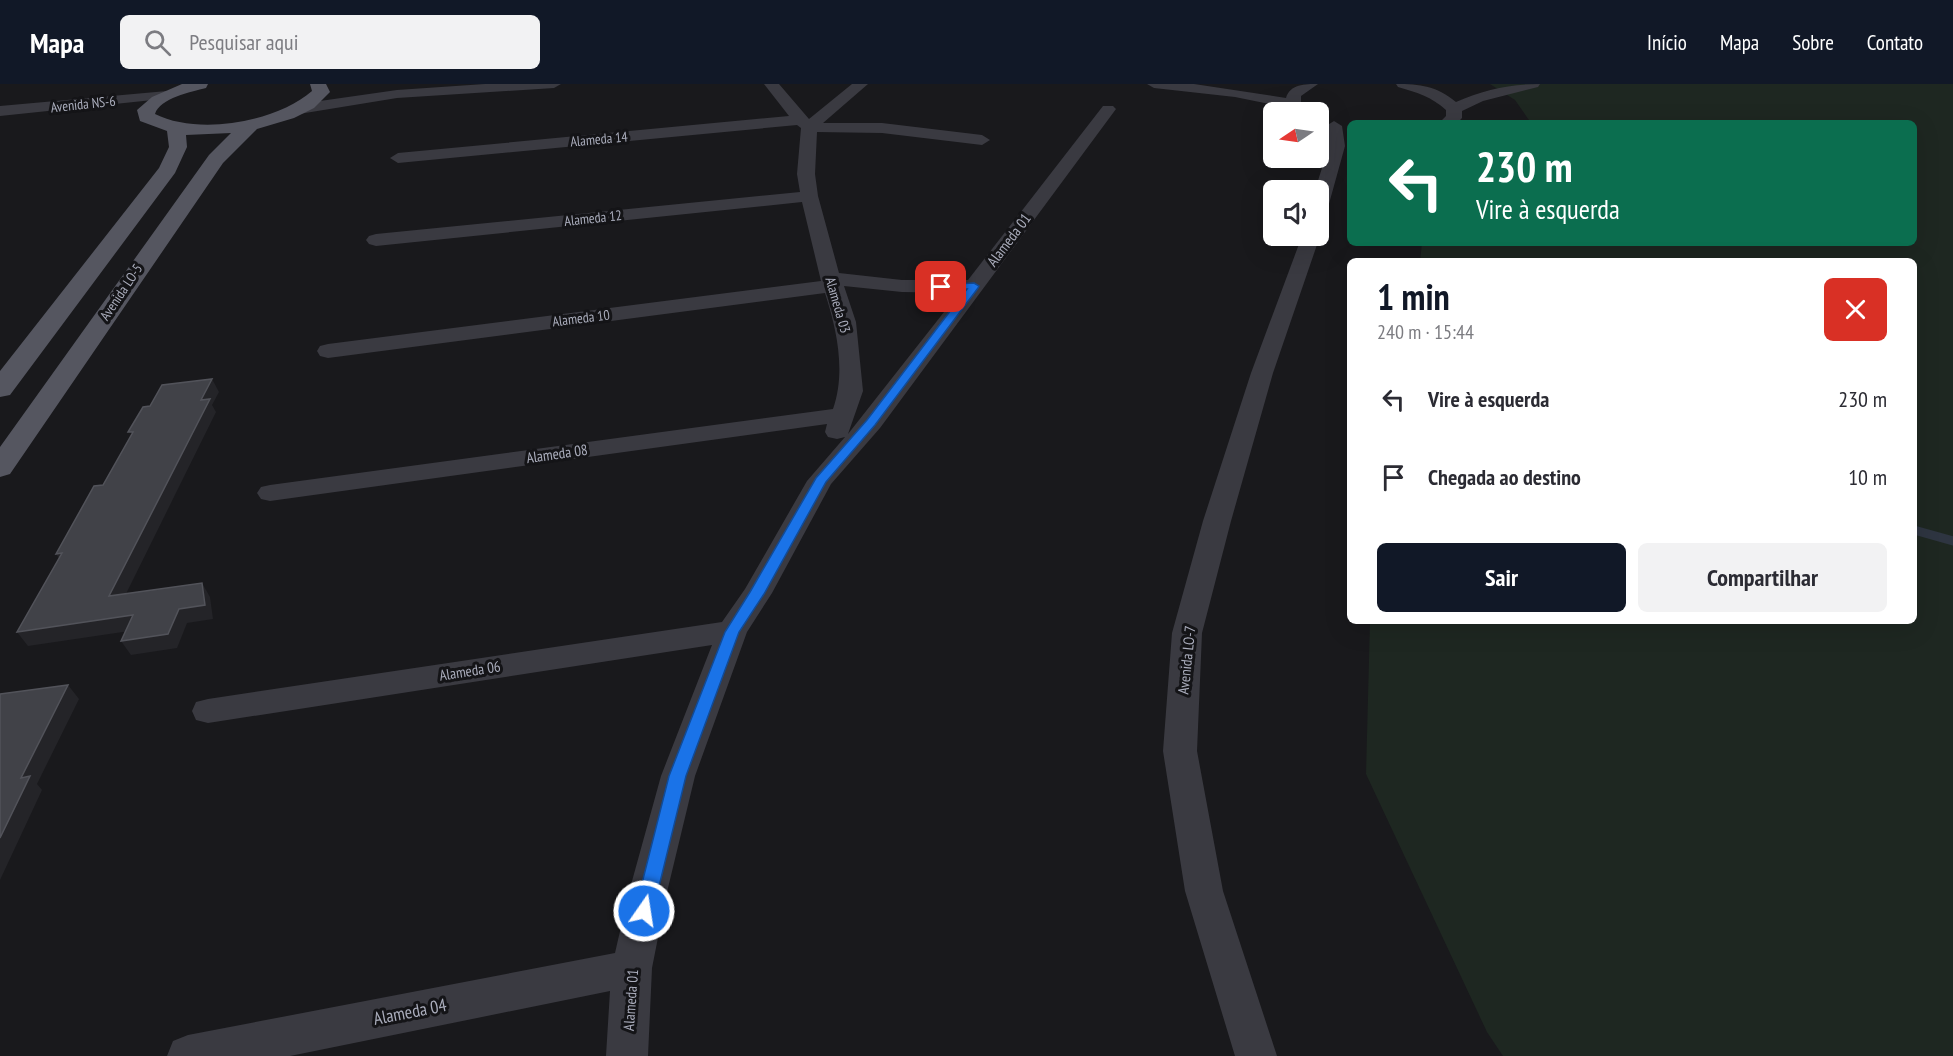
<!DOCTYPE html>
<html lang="pt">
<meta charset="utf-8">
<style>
:root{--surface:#fff;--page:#f2f2f3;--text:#2b2b33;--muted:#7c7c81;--accent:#111827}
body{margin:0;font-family:"PT Sans Narrow",sans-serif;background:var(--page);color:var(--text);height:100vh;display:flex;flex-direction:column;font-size:22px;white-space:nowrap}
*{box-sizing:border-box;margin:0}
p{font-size:20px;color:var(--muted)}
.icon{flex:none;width:33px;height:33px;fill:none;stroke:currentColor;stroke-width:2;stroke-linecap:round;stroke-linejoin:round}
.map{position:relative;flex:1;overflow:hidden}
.details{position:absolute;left:1347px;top:174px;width:570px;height:366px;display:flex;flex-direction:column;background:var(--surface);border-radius:9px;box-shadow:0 6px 24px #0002}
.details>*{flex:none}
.guide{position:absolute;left:1347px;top:36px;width:570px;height:126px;border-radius:9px;box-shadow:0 6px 24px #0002;background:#0b6e4f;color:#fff;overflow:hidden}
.needle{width:39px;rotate:257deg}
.controls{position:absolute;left:1263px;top:18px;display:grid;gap:12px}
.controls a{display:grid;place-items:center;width:66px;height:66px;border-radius:9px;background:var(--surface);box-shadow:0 6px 24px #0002;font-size:30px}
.pin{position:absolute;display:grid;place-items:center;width:51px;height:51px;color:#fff;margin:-26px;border-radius:12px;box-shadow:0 3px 9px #0006}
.me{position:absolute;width:66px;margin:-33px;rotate:13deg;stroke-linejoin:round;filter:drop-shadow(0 0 4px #0008)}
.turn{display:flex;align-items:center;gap:21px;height:126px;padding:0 30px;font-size:27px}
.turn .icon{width:78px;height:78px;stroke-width:2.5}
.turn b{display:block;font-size:42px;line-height:51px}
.round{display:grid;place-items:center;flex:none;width:63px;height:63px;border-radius:9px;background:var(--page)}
.head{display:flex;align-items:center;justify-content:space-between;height:102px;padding:0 30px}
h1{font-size:36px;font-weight:700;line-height:45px;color:var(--accent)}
.button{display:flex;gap:12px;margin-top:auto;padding:12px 30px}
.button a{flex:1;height:69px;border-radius:9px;background:var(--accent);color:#fff;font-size:24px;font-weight:700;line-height:69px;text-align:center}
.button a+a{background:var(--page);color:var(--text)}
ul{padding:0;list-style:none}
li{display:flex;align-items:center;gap:18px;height:78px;padding:0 30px}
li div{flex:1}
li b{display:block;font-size:22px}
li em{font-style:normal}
header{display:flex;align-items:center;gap:36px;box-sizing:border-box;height:84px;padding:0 30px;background:var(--accent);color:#fff}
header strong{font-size:28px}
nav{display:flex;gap:33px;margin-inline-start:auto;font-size:21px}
.search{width:420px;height:54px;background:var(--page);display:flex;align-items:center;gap:15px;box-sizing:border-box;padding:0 21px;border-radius:9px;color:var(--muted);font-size:22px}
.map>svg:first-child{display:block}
.green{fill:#1e2721}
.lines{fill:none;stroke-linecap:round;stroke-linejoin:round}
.stream{stroke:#2e3541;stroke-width:9}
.minor{fill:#3a3a41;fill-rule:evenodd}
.major{fill:#555660;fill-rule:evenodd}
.shaded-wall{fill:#242428}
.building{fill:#414248;stroke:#52535a;stroke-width:1.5}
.route{fill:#1a73e8;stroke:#114b97;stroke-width:1.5}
.labels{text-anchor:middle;stroke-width:6;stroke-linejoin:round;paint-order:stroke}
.far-street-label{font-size:14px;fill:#aaadbc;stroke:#141417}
.street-label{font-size:15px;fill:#aaadbc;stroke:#141417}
.near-street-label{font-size:18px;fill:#aaadbc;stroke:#141417}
</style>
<header>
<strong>Mapa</strong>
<div class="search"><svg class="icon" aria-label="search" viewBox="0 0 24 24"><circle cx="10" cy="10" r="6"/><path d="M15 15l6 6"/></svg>Pesquisar aqui</div>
<nav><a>Início</a><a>Mapa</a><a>Sobre</a><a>Contato</a></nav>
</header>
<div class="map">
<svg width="1953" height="972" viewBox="0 0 1953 972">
<rect width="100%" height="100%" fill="#19191c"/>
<path class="green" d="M1490,0H1953V972H1503L1487,948L1366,690L1370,537H1914V177H1420L1422,159H1914V39H1531L1515,16Z"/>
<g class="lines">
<path class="stream" d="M1914,446L1953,457"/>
<path class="minor" d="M485,0H561L554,4L397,14L299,30L291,25L299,20L397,6Z
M764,0H779L809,35L852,0H868L823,39H882L982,51L990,56L982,61L882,49L817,48L815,90L818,112L839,189L902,196H968L1103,22H1113L1116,25L880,344L831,400L772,509L747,548L695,692L667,808L652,884L648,972H606L610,907L290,972H167L173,957L188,951L615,869L629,808L661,692L712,561L208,639L196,636L192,627L196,618L208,615L722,538L745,505L807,397L845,353L837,355L828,353L825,348L827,340L270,417L261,415L257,409L261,403L270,401L833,325C846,288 837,246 825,209L328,274L320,272L317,267L320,262L328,260L821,197L802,118L376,162L369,160L366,156L369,152L376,150L800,108L797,90L801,44L797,41L398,79L390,74L398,69L789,32ZM844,202L902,208L959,209L848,350L863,307L856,238Z
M1147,0H1194L1286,14C1290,0 1305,0 1318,0L1301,12V18L1311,28H1295L1289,24L1235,13L1154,4Z
M1396,0C1420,0 1437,2 1456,18C1483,6 1511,0 1540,0L1538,3L1483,17L1462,27V34L1457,39H1439L1446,32V26C1432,13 1416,8 1398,3Z
M167,7L172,8L174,11L172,14L0,32V22Z
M1334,37L1342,42L1345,62L1327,127L1324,131L1318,132V106H1315L1329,62L1326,42Z
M1318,149L1320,152L1273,289L1231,437L1202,549L1197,667L1223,807L1277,972H1235L1185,807L1163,667L1172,549L1203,437L1251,289L1302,152H1318Z"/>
<path class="major" d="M182,0H208L206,4C191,8 160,14 155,30C199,52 276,38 312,7L310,0H326L330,8L314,24L294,34L257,45L223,79L10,390L0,393V363L209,71L231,49L186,51L187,63L175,89L10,311L0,313V287L159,84L169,63L167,47L140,37L137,26L152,13Z"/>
</g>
<path class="shaded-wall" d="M212,295L219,308L212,321L216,328L118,526L109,512L201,316Z
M62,469L65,483L56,470Z
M202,499L210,513L213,535L187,539L177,564L131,571L121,557L179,525Z
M133,531L143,545L28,562L17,548Z
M68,601L79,615L37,700L42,706L0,796V754L21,694Z"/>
<path class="building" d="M212,295L201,316L210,315L109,512L202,499L205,521L179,525L168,550L121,557L133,531L17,548L62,469L56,470L94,402L103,401L133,348H128L143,323L150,322L162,301Z
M68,601L21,694L30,692L0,754V610Z"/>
<path class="route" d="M974,199L979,202L978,204L875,341L826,398L764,510L739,548L686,692L653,827L651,833L644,835L638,833L635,827L669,692L725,548L750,508L816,394L867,336L967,205L941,206L938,205V201Z"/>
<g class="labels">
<g class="far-street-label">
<text transform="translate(83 20) rotate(-6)" y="5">Avenida NS-6</text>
<text transform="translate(599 55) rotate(-5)" y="5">Alameda 14</text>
<text transform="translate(593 134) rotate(-6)" y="5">Alameda 12</text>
<text transform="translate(121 208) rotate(-56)" y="5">Avenida LO-5</text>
<text transform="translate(838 221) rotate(74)" y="5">Alameda 03</text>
<text transform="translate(581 234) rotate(-7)" y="5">Alameda 10</text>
</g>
<g class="street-label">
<text transform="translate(1009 156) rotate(-53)" y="5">Alameda 01</text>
<text transform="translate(557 370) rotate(-8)" y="5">Alameda 08</text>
<text transform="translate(1187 576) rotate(-84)" y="5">Avenida LO-7</text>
<text transform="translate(470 587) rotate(-9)" y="5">Alameda 06</text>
<text transform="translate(631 916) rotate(-86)" y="5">Alameda 01</text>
</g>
<g class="near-street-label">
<text transform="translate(410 928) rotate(-11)" y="6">Alameda 04</text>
</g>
</g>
</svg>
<div class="controls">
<a><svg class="needle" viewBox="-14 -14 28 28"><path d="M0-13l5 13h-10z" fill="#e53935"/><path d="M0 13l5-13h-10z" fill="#7c7c81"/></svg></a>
<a><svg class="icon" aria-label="sound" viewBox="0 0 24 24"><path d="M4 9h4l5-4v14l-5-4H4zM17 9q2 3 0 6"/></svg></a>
</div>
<div class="pin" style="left:941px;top:203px;background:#d93025"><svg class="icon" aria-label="arrive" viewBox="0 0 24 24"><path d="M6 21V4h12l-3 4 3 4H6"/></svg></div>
<svg class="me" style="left:644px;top:827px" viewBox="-20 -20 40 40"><circle r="17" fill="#1a73e8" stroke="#fff" stroke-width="3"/><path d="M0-11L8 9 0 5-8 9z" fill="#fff"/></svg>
<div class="guide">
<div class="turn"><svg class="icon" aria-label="left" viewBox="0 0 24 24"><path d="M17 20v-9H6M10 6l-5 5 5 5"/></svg><div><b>230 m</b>Vire à esquerda</div></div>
</div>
<section class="details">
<div class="head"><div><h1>1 min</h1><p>240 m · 15:44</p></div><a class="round" style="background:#d93025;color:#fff"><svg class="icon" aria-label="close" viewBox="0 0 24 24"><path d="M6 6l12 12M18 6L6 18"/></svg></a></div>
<ul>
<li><svg class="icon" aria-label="left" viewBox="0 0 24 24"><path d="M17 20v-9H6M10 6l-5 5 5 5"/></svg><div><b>Vire à esquerda</b></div><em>230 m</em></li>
<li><svg class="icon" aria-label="arrive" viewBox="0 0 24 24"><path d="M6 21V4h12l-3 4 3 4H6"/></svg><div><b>Chegada ao destino</b></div><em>10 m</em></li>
</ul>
<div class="button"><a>Sair</a><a>Compartilhar</a></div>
</section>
</div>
